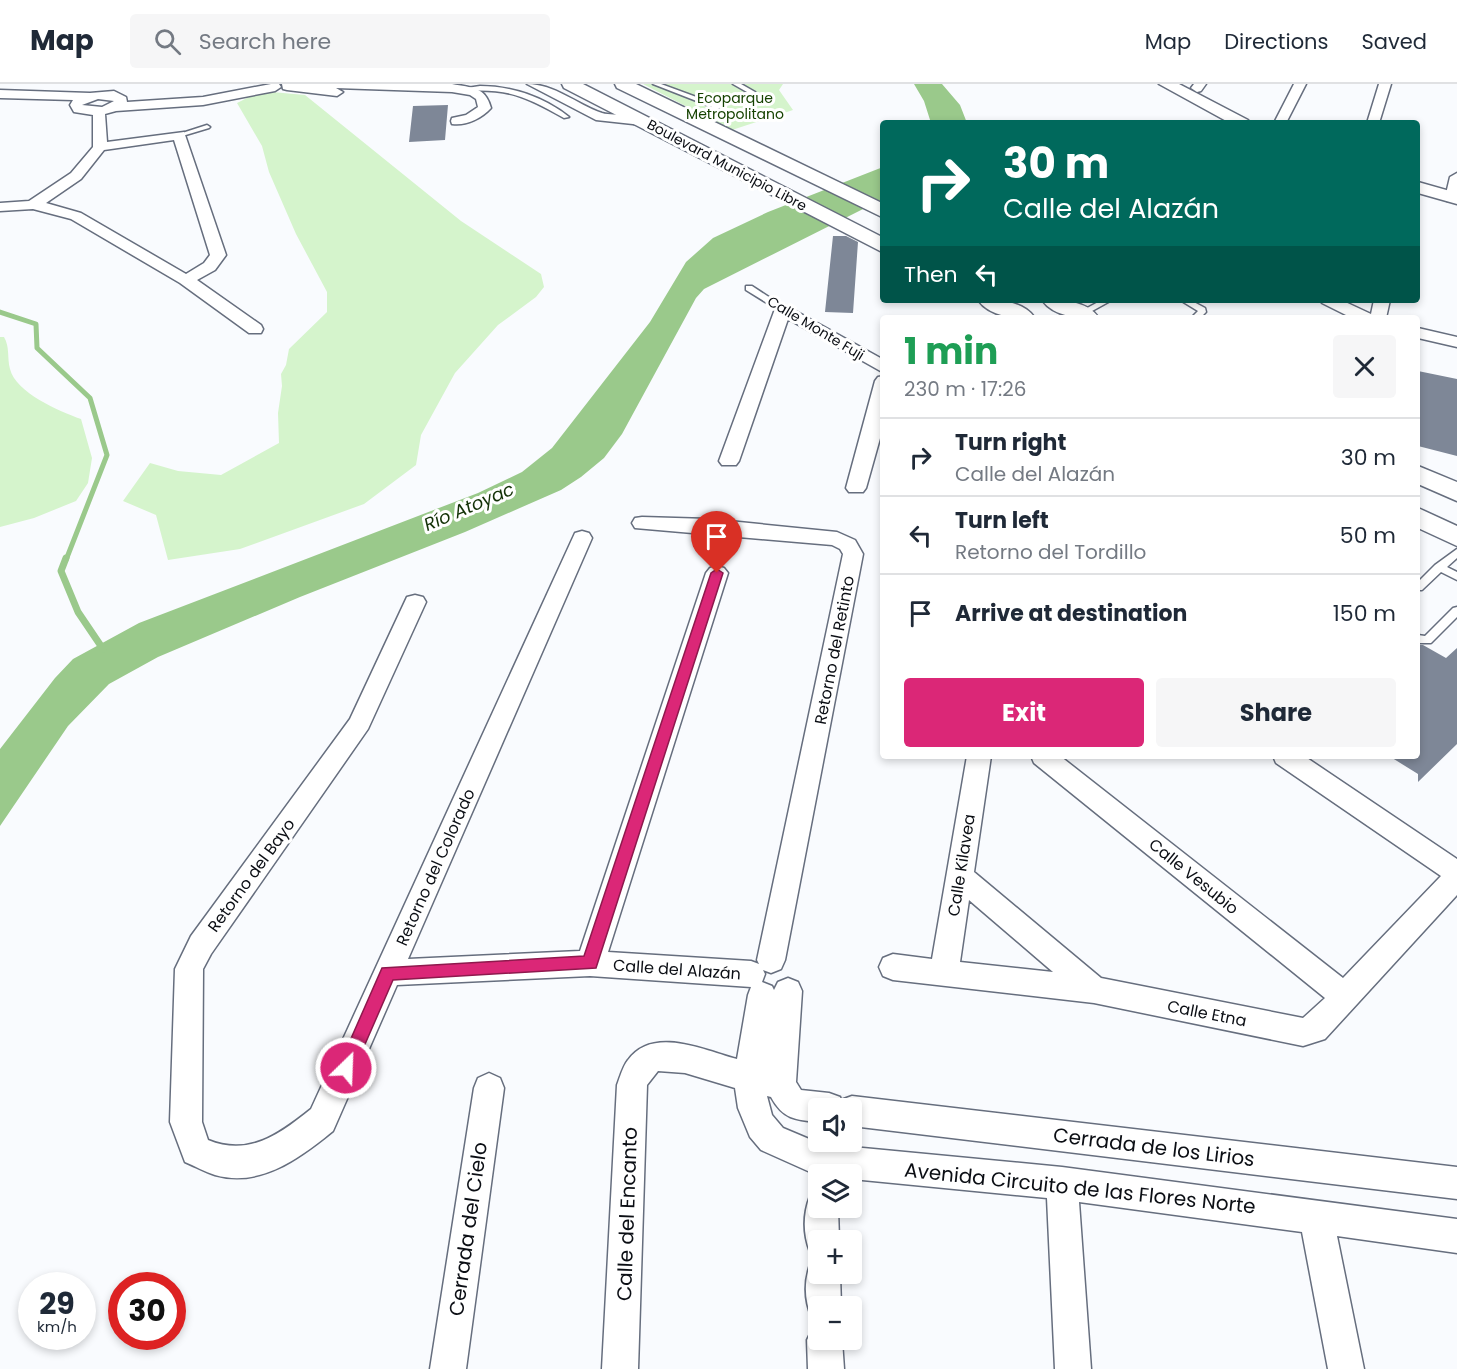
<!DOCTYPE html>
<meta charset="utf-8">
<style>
:root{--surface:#fff;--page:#f6f6f7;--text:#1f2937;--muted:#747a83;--line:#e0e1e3;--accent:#db2777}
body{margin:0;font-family:Poppins,sans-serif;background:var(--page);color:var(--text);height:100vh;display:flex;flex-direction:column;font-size:22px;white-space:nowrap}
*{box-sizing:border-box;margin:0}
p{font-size:20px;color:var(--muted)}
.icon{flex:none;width:33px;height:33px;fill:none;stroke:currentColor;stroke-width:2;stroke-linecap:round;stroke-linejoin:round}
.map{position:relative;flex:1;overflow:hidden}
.details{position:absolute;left:880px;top:231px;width:540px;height:444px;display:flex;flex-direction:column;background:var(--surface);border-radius:6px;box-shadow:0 3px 9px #0003}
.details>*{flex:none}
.banner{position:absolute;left:880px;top:36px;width:540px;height:183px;border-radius:6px;box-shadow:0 3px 9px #0003;background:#00695c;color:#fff;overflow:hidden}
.buttons{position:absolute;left:808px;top:1014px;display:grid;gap:12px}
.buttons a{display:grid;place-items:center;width:54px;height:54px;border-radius:6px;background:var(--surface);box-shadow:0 3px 9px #0003;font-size:30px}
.speed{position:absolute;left:18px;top:1188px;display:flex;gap:12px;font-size:30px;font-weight:700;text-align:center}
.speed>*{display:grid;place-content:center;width:78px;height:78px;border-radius:50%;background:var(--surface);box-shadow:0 3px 9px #0003;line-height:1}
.speed small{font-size:15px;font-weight:400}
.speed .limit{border:9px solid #d22;background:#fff;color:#111}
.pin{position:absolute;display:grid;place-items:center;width:51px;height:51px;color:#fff;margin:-62px -26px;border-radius:50% 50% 50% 0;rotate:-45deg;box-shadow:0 0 6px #0007}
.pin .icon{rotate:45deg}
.me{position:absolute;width:66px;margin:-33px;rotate:24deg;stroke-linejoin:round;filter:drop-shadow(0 0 4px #0008)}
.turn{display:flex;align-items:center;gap:21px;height:126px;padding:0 24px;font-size:27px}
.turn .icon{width:78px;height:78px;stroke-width:2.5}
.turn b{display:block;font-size:42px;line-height:51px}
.then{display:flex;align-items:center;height:57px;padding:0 24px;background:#0003;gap:12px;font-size:22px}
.round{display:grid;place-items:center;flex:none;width:63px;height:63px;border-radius:6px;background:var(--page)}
.summary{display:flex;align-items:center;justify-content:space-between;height:102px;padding:0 24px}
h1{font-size:36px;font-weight:700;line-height:45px;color:#1e9e55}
.cta{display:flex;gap:12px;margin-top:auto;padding:12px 24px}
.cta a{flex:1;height:69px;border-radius:6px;background:var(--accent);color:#fff;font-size:24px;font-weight:700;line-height:69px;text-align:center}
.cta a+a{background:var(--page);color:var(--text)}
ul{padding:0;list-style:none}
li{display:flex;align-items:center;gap:18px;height:78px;padding:0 24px;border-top:2px solid var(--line)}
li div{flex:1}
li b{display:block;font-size:22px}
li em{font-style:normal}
header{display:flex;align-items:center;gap:36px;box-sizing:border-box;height:84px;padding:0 30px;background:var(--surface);border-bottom:2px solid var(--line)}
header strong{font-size:28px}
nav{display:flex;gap:33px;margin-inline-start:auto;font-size:21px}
.search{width:420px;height:54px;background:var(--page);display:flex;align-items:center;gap:15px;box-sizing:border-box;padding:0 21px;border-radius:6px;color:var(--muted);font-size:22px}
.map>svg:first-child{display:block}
.green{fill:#d5f4cc}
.water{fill:#9ac98b}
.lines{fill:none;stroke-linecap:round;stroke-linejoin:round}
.stream-far1{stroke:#9ac98b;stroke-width:5}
.stream{stroke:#9ac98b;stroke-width:7}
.building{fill:#7e8797}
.service-casing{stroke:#666e7e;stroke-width:3}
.minor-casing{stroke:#666e7e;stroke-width:3}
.tertiary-casing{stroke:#666e7e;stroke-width:3}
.secondary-casing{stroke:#666e7e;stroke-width:3}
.service{fill:#fff;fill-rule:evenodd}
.minor{fill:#fff;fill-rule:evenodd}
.tertiary{fill:#fff;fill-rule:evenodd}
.secondary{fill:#fff;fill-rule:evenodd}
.route{fill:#db2777;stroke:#8e194d;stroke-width:1.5}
.labels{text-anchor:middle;stroke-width:6;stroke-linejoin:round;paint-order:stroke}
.far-park-label{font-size:14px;fill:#154201;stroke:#fff}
.far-street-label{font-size:14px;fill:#0b0e14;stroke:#fff}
.street-label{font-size:16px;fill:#0b0e14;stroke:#fff}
.water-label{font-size:18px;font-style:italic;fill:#133207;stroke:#fff}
.near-street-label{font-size:20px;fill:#0b0e14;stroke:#fff}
</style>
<header>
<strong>Map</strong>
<div class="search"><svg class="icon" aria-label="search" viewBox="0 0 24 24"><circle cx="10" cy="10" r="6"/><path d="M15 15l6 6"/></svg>Search here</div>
<nav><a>Map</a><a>Directions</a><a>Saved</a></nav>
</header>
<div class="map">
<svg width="1457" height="1285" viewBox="0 0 1457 1285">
<rect width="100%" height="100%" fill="#f9fbfe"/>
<path class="green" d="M643,0H783L779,6L793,26L732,46Z
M272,8L305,11L461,137L541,190L544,203L536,213L498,241L455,289L421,351L416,381L364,420L240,465L168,476L156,431L123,417L150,379L178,387L221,391L279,359L278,329L282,302L281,290L286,281L289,265L327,228V208L296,150L269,88L262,62L237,19L251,12Z
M0,253H4C10,263 7,274 10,285C16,309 59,327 81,335L92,374L88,399L76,417L34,434L0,443Z"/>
<path class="water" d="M914,0H942L960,21L967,39H931L924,17Z
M883,83V115L704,205L696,214L622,350L604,374L581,393L561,406L465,448L300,513L158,573L109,600L68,642L0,742V665L55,594L73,575L139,539L478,409L522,388L552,364L650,238L686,178L713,154L768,128Z"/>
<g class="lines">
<path class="stream-far1" d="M0,228L36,240L37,264L90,314L107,371L66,476"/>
<path class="stream" d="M66,474L61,487L78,528L103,565"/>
</g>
<path class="building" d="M448,21L445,56L409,58L413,22Z
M833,152H846L858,158L853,229L825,228Z
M1418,287L1457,295V372L1418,362Z
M1418,561H1423L1446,574L1457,564V660L1418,698V690L1389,672H1418Z"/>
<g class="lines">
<g class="service-casing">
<path id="service" d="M653,0H661L718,21L747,8L733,0H741L755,8L693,36L690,34L691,33L712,23Z
M480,2C512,2 544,13 569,33L564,34C525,12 508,4 463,7L460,5Z
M207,41L210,43L209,44L179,53L176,51Z
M746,202H752L787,225L780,227L746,206Z
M1102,216H1112L1083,232L1076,230Z
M1180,216H1190L1205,224L1206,228L1200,234H1191L1198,227Z
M1457,465V474L1447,483L1457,488V496L1441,488L1422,506H1418V498L1435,481Z
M1457,523V533L1431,559H1418V551L1425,552L1453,524Z"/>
</g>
<g class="minor-casing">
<path id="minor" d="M271,0H279L281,3L275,7L203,21L116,27L105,30L107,58L184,48L226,171L215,186L197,196L261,241L263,245L261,249H249L180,199L71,135L33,125L0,127V119L29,117L71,89L93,63V31L74,28L70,21L73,16L0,14V6L90,9L114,7L126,13L127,18L203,13ZM98,15L114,17L102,23L82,21ZM174,56L210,171L204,179L186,190L81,129L46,119L81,95L104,66Z
M282,0H452C472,4 485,2 491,24C482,34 467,42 452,40L451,37L452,34L466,31L478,23L476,15L470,11L452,8L336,4L343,8L337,12L287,6L283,5Z
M527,0C555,0 576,20 602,29C616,33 638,27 648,37L642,41L596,36Z
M1194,0H1206L1201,7L1197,8L1191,4Z
M1294,0H1306L1286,39H1274Z
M1379,0H1391L1379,39H1367Z
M1457,89V117H1447L1445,114L1450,93Z
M1320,216H1341L1371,230L1374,216H1390L1386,234H1352L1322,219Z
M783,220L884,276V289L788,235L739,377L736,381H722L719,377L775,225Z
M1418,244L1457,253V263L1418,254Z
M884,292V340L866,404L863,408H849L846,404L875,297L878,293Z
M642,433L709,435L837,448L855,456L863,470L785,876L781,885L771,889L763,886L765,890L762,898L772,902L774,906L778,898L788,894L798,898L802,907L796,998L801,1006L829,1009L840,1013L841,1016L852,1012L1457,1083V1115L852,1042V1024H819V1038C795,1036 783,1035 771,1013L767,1012L772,1031L783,1044L821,1060L1062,1083L1457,1135V1169L1337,1152L1364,1285H1328L1302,1148L1079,1118L1091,1285H1055L1047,1114L852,1095V1090L819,1092L761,1066L750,1053L738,1024L735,1004L685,989L658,987L647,1001L638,1285H602L617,1001C620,993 623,982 628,976C653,941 706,967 737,975L748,911L751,903L590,892L397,901L333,1047C300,1074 260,1104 215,1091C205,1088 195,1082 185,1078L170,1038L175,885L191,852L350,635L407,513L415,511L423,513L426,518L368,645L211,870L203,885L202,1038L208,1056C249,1073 280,1050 311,1025L575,449L582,447L589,449L592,454L408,875L580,867L706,489L710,484L717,482L724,484L728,489L608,868L751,877L759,880L757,876L843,470L840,465L832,461L635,444L632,439L635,434Z
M967,672H991L974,788L1101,894L1303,934L1325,914L1034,679L1031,672H1060L1343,894L1441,792L1276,679L1273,672H1304L1457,775V811L1325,955L1303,962L1094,919L893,896L883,892L879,883L883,874L893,870L932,875ZM969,816L1053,888L960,878Z
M489,989L500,994L504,1004L466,1285H430L474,1004L478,994Z
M819,1109V1124H838L839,1156H819V1171L810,1168C803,1150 803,1130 810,1112Z
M819,1175V1190H840L841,1222H819V1237L812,1234C804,1216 804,1196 811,1178Z
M819,1241V1256H842L844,1285H808L807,1256L813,1244Z"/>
</g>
<g class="tertiary-casing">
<path id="tertiary" d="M1159,0H1179L1248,36L1250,39H1230Z
M1418,98L1457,109V120L1418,109Z"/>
</g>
<g class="secondary-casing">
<path id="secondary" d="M562,0H583L884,154V169L564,4Z
M615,0H636L884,120V134L617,4Z
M978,216C997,216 1023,216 1035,234C1016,234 991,234 978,216Z
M1042,216C1061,216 1087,216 1099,234C1080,234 1055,234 1042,216Z
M1418,382L1457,398V417L1418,400Z
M1418,424L1457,442V462L1418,444Z"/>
</g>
<use href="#service" class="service"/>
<use href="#minor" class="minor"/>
<use href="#tertiary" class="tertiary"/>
<use href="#secondary" class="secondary"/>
</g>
<path class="route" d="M717,485L723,489L596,884L393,896L352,990L346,992L340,990L338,984L382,884L584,872L711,489Z"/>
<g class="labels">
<g class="far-park-label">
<text x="735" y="19">Ecoparque<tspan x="735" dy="16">Metropolitano</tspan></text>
</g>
<g class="far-street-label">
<text transform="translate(727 81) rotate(28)" y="5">Boulevard Municipio Libre</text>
<text transform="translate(816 244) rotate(31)" y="5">Calle Monte Fuji</text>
</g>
<g class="street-label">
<text transform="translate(834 566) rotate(-79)" y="6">Retorno del Retinto</text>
<text transform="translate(961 781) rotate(-81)" y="6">Calle Kilavea</text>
<text transform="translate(435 783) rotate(-66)" y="6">Retorno del Colorado</text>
<text transform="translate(251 791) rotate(-54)" y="6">Retorno del Bayo</text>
<text transform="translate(1194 792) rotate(39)" y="6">Calle Vesubio</text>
<text transform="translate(677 885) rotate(4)" y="6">Calle del Alazán</text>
<text transform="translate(1207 929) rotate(11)" y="6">Calle Etna</text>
</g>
<g class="water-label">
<text transform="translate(469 423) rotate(-23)" y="6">Río Atoyac</text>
</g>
<g class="near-street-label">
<text transform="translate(1154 1063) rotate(7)" y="7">Cerrada de los Lirios</text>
<text transform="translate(1080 1104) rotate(6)" y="7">Avenida Circuito de las Flores Norte</text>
<text transform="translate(627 1130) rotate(-88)" y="7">Calle del Encanto</text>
<text transform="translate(468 1145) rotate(-82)" y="7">Cerrada del Cielo</text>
</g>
</g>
</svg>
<div class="buttons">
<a><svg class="icon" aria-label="sound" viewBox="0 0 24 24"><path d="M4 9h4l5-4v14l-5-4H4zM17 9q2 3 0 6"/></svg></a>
<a><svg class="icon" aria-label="layers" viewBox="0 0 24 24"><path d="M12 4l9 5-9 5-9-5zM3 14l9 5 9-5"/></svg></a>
<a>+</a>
<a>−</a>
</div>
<div class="speed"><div>29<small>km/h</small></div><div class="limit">30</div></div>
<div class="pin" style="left:717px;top:489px;background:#d93025"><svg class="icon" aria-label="arrive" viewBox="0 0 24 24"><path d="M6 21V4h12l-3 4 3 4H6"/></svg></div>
<svg class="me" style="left:346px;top:984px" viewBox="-20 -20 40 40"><circle r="17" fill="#db2777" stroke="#fff" stroke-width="3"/><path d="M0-11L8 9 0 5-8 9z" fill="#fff"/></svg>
<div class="banner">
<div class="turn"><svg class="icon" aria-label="right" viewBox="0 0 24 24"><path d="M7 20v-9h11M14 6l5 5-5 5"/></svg><div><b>30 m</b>Calle del Alazán</div></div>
<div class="then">Then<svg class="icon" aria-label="left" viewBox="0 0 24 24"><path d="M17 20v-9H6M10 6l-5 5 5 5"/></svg></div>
</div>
<section class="details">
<div class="summary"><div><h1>1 min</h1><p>230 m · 17:26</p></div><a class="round"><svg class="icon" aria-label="close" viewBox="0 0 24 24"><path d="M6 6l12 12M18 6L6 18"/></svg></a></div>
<ul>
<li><svg class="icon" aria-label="right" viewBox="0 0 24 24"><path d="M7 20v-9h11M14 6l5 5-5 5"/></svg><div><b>Turn right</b><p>Calle del Alazán</p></div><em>30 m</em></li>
<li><svg class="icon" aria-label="left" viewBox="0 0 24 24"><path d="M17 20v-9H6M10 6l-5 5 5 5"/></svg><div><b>Turn left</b><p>Retorno del Tordillo</p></div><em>50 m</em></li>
<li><svg class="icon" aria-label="arrive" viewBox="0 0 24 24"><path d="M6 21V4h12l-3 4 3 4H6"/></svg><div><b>Arrive at destination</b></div><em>150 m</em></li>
</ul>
<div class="cta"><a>Exit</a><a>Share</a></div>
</section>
</div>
